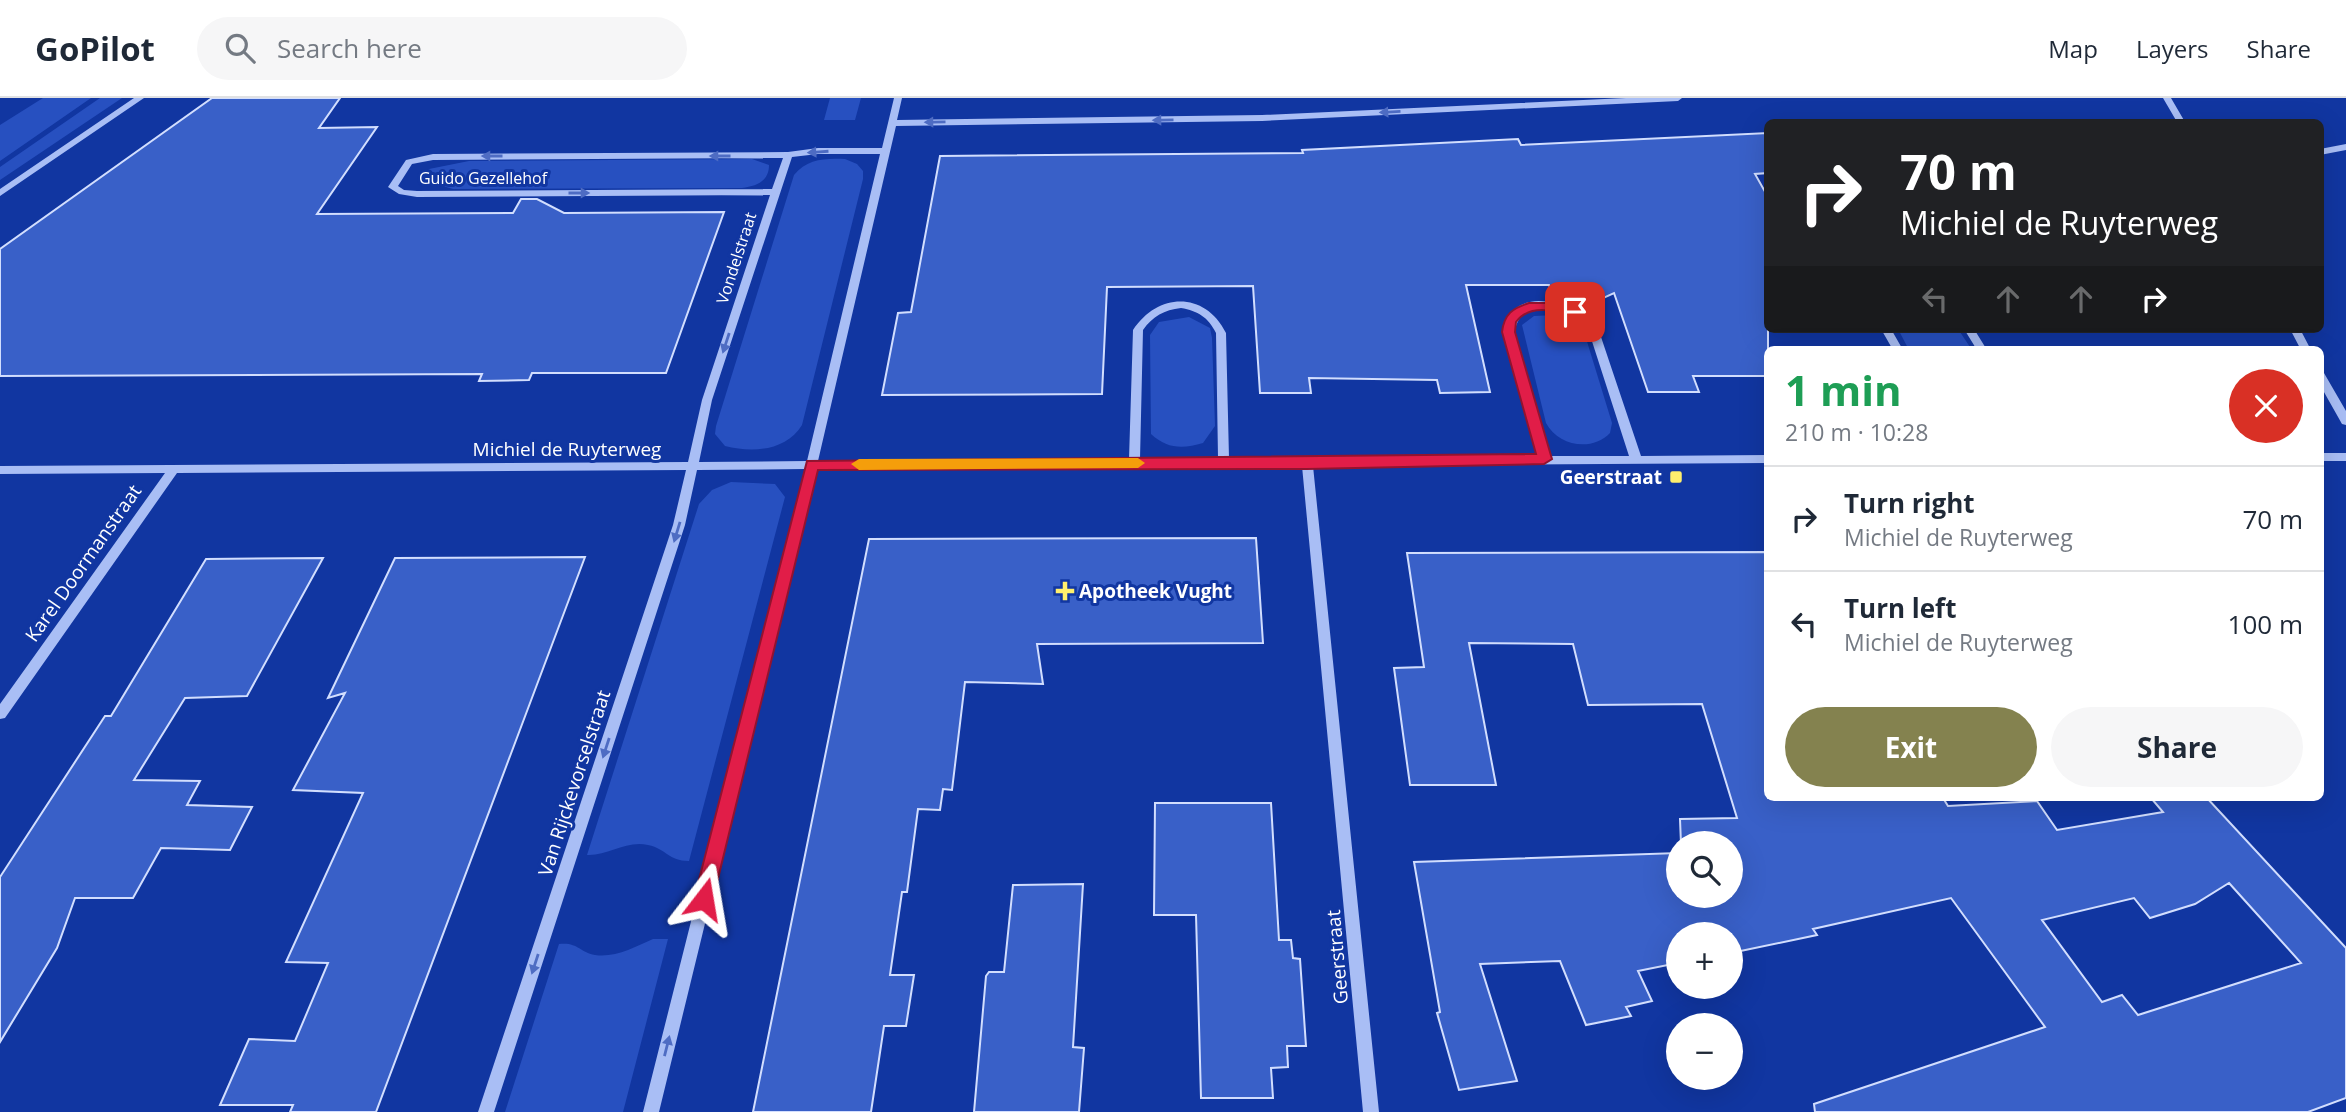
<!DOCTYPE html>
<meta charset="utf-8">
<style>
:root{--surface:#fff;--page:#f6f6f7;--text:#1f2937;--muted:#747a83;--line:#e0e1e3;--accent:#84824f}
body{margin:0;font-family:"Open Sans",sans-serif;background:var(--page);color:var(--text);height:100vh;display:flex;flex-direction:column;font-size:26px;white-space:nowrap}
*{box-sizing:border-box;margin:0}
p{font-size:23px;color:var(--muted)}
.icon{flex:none;width:38px;height:38px;fill:none;stroke:currentColor;stroke-width:2;stroke-linecap:round;stroke-linejoin:round}
.map{position:relative;flex:1;overflow:hidden}
.side{position:absolute;left:1764px;top:248px;width:560px;height:455px;display:flex;flex-direction:column;background:var(--surface);border-radius:10px;box-shadow:0 7px 28px #0002}
.side>*{flex:none}
.guide{position:absolute;left:1764px;top:21px;width:560px;height:214px;border-radius:10px;box-shadow:0 7px 28px #0002;background:#202124;color:#fff;overflow:hidden}
.fabs{position:absolute;left:1666px;top:733px;display:grid;gap:14px}
.fabs a{display:grid;place-items:center;width:77px;height:77px;border-radius:50%;background:var(--surface);box-shadow:0 7px 28px #0002;font-size:35px}
.pin{position:absolute;display:grid;place-items:center;width:60px;height:60px;color:#fff;margin:-30px;border-radius:14px;box-shadow:0 4px 10px #0006}
.me{position:absolute;width:77px;margin:-38px;rotate:14deg;stroke-linejoin:round;filter:drop-shadow(0 0 5px #0008)}
.turn{display:flex;align-items:center;gap:24px;height:147px;padding:0 21px;font-size:32px}
.turn .icon{width:91px;height:91px;stroke-width:2.5}
.turn b{display:block;font-size:49px;line-height:60px}
.lanes{display:flex;align-items:center;height:66px;padding:0 21px;background:#0003;justify-content:center;gap:35px;direction:ltr}
.lanes .off{opacity:.35}
.round{display:grid;place-items:center;flex:none;width:74px;height:74px;border-radius:37px;background:var(--page)}
.headline{display:flex;align-items:center;justify-content:space-between;height:119px;padding:0 21px}
h1{font-size:42px;font-weight:700;line-height:52px;color:#1e9e55}
.button{display:flex;gap:14px;margin-top:auto;padding:14px 21px}
.button a{flex:1;height:80px;border-radius:42px;background:var(--accent);color:#fff;font-size:28px;font-weight:700;line-height:80px;text-align:center}
.button a+a{background:var(--page);color:var(--text)}
ul{padding:0;list-style:none}
li{display:flex;align-items:center;gap:21px;height:105px;padding:0 21px;border-top:2px solid var(--line)}
li div{flex:1}
li b{display:block;font-size:26px}
li em{font-style:normal}
header{display:flex;align-items:center;gap:42px;box-sizing:border-box;height:98px;padding:0 35px;background:var(--surface);border-bottom:2px solid var(--line)}
header strong{font-size:33px}
nav{display:flex;gap:38px;margin-inline-start:auto;font-size:24px}
.search{width:490px;height:63px;background:var(--page);display:flex;align-items:center;gap:18px;box-sizing:border-box;padding:0 24px;border-radius:38px;color:var(--muted);font-size:26px}
.map>svg:first-child{display:block}
.green{fill:#2750c0}
.building{fill:#3960c8;stroke:#d2defe;stroke-width:2;fill-rule:evenodd}
.lines{fill:none;stroke-linecap:round;stroke-linejoin:round}
.minor{fill:#a9bef5;fill-rule:evenodd}
.oneway{fill:#4e6cc3}
.route{fill:#e11d48;stroke:#92132f;stroke-width:2}
.slow{fill:#f59e0b}
.poi-dot{fill:#ffef6d;stroke:#1136a1;stroke-width:2.5}
.labels{text-anchor:middle;stroke-width:6;stroke-linejoin:round;paint-order:stroke}
.far-street-label{font-size:16px;fill:#fff;stroke:#1136a1}
.street-label{font-size:19px;fill:#fff;stroke:#1136a1}
.poi-label{font-size:19px;font-weight:bold;fill:#fff;stroke:#1136a1;text-anchor:end}
</style>
<header>
<strong>GoPilot</strong>
<div class="search"><svg class="icon" aria-label="search" viewBox="0 0 24 24"><circle cx="10" cy="10" r="6"/><path d="M15 15l6 6"/></svg>Search here</div>
<nav><a>Map</a><a>Layers</a><a>Share</a></nav>
</header>
<div class="map">
<svg width="2346" height="1014" viewBox="0 0 2346 1014">
<rect width="100%" height="100%" fill="#1136a1"/>
<path class="green" d="M43,0H91L0,63V27Z
M100,0H122L0,82V69Z
M830,0H861L855,22H824Z
M752,61L769,67C769,83 757,88 742,90L453,91L419,81L429,71L469,63Z
M845,61L857,66L863,73V81L802,327C786,353 753,355 725,348L715,336L716,328L794,77C807,61 825,60 845,61Z
M1556,217L1579,227L1585,237L1612,325L1610,335C1592,354 1558,348 1546,325L1522,227L1534,218Z
M1189,219L1210,230L1212,240L1215,328L1203,345C1183,351 1167,351 1151,336L1150,237L1159,224Z
M1898,231H1958L1972,252H1909Z
M731,384L775,386L785,399L689,763C668,763 667,751 648,747C626,742 608,758 587,757L699,406L712,392Z
M653,841H668L623,1014H505L559,846C578,844 579,854 595,857C615,860 635,849 653,841Z"/>
<path class="building" d="M212,0H340L319,30L377,29L317,116L513,115L521,101H537L564,115L724,114L666,275H532L529,282L479,283L482,276L0,278V151Z
M1768,35V75L1755,76L1768,99V278H1693L1699,294H1648L1614,195L1577,212L1557,203L1549,187H1466L1490,294L1440,295L1437,282L1309,280L1311,295H1260L1253,188L1107,189L1102,296L882,297L898,215L911,214L940,58L1303,55L1302,52L1518,41L1521,47Z
M1256,440L1263,545L1037,546L1043,586L965,584L952,692L943,691L940,712L918,711L907,794H902L890,877H914L906,928H884L871,1014H753L869,441Z
M1768,454V700H1943L1948,708L2037,703L2057,732L2163,714L2151,700H2207L2346,850V1000L2308,1014H1815L1814,1006L2045,929L1951,800L1813,831L1817,837L1731,855V836H1678V865L1638,873L1652,903L1626,909L1631,918L1586,927L1560,863L1480,866L1517,983L1459,992L1437,915L1440,914L1414,764L1678,755V798H1731V746H1681L1680,721L1737,720L1702,606L1588,607L1573,546L1469,545L1496,687H1410L1394,570L1424,569L1407,455ZM2229,785L2301,865L2138,917L2122,897L2102,904L2042,822L2134,800L2150,820L2195,806Z
M585,459L376,1014H290L293,1007H220L249,941L295,943L328,865L286,864L363,695L293,692L345,595L328,600L395,460Z
M323,460L247,598L185,600L134,682L200,683L187,707L252,709L230,752L161,750L133,800H75L57,850L0,944V779L105,618H111L206,461Z
M1155,705H1271L1279,842H1291L1293,860L1300,861L1306,948H1287L1288,969L1271,970L1273,1000H1201L1196,817H1154Z
M1083,786L1073,949L1084,950L1079,1014H974L986,878L989,874H1004L1013,787Z"/>
<g class="lines">
<path class="minor" d="M134,0H144L0,98V91Z
M894,0H902L897,22L1262,17L1626,0H1682L1678,3L1262,23L896,28L818,363L1129,361L1133,232C1158,194 1205,193 1226,235L1229,360L1538,358L1504,234C1505,229 1506,223 1509,218C1529,187 1582,210 1599,233L1641,358L1768,357V365L1313,368L1379,1014H1363L1302,368L816,371L659,1014H643L805,371L697,372L685,427L494,1014H478L673,427L686,372L177,375L5,620L0,621V606L165,375L0,376V368L688,364L702,302L770,97L417,99L399,96L388,89L406,62L433,56L788,54L818,50H882ZM818,56H880L807,363L699,364L712,302L792,59ZM783,60L772,91L417,93L404,92L398,88L412,66L433,62ZM1181,210C1198,213 1208,219 1216,235L1218,360L1140,361L1143,232C1153,218 1164,212 1181,210ZM1534,210L1558,213L1571,218L1589,234L1629,358H1549L1514,234C1518,221 1521,215 1534,210Z
M2163,0H2171L2185,24H2177Z
M2346,46V52L2320,57V51Z
M1881,231H1891L1903,252H1893Z
M1964,231H1974L1987,252H1977Z
M2290,231H2300L2311,252H2301Z
M2320,274L2324,275L2346,313V327L2342,326L2320,287Z
M2320,355H2346V363H2320Z"/>
</g>
<defs><path id="oneway-solid" d="M-6-.8H1V-3.2L6.5 0L1 3.2V.8H-6Z" transform="scale(1.75)"/></defs>
<g class="oneway">
<use href="#oneway-solid" transform="translate(1390 14) rotate(177)"/>
<use href="#oneway-solid" transform="translate(1163 22) rotate(179)"/>
<use href="#oneway-solid" transform="translate(935 24) rotate(179)"/>
<use href="#oneway-solid" transform="translate(818 54) rotate(176)"/>
<use href="#oneway-solid" transform="translate(492 58) rotate(180)"/>
<use href="#oneway-solid" transform="translate(720 58) rotate(180)"/>
<use href="#oneway-solid" transform="translate(579 95)"/>
<use href="#oneway-solid" transform="translate(726 245) rotate(108)"/>
<use href="#oneway-solid" transform="translate(677 434) rotate(107)"/>
<use href="#oneway-solid" transform="translate(606 650) rotate(108)"/>
<use href="#oneway-solid" transform="translate(535 866) rotate(108)"/>
<use href="#oneway-solid" transform="translate(667 948) rotate(-76)"/>
</g>
<path class="route" d="M1529,205H1560L1582,214L1575,219C1556,213 1530,205 1516,224L1515,234L1552,361L1544,366L1307,371L818,372L713,801L711,807L704,810L697,807L694,801L807,363L1536,356L1502,234C1504,216 1513,210 1529,205Z"/>
<path class="slow" d="M1138,360L1145,365L1138,370L859,372L851,366L859,361Z"/>
<g class="poi-dot">
<rect x="1669" y="372" width="14" height="14" rx="3.5"/>
<path d="M1061.5 482.5h7v7h7v7h-7v7h-7v-7h-7v-7h7z"/>
</g>
<g class="labels">
<g class="far-street-label">
<text x="483" y="86">Guido Gezellehof</text>
<text transform="translate(736 160) rotate(-72)" y="6">Vondelstraat</text>
</g>
<g class="street-label">
<text x="567" y="358">Michiel de Ruyterweg</text>
<text transform="translate(83 465) rotate(-55)" y="7">Karel Doormanstraat</text>
<text transform="translate(574 685) rotate(-72)" y="7">Van Rijckevorselstraat</text>
<text transform="translate(1337 859) rotate(-95)" y="7">Geerstraat</text>
</g>
<g class="poi-label">
<text x="1662" y="386">Geerstraat</text>
<text x="1079" y="500" text-anchor="start">Apotheek Vught</text>
</g>
</g>
</svg>
<div class="fabs">
<a><svg class="icon" aria-label="search" viewBox="0 0 24 24"><circle cx="10" cy="10" r="6"/><path d="M15 15l6 6"/></svg></a>
<a>+</a>
<a>−</a>
</div>
<div class="pin" style="left:1575px;top:214px;background:#d93025"><svg class="icon" aria-label="arrive" viewBox="0 0 24 24"><path d="M6 21V4h12l-3 4 3 4H6"/></svg></div>
<svg class="me" style="left:704px;top:801px" viewBox="-20 -20 40 40"><path d="M0-17L14 15 0 8-14 15z" fill="#e11d48" stroke="#fff" stroke-width="4"/></svg>
<div class="guide">
<div class="turn"><svg class="icon" aria-label="right" viewBox="0 0 24 24"><path d="M7 20v-9h11M14 6l5 5-5 5"/></svg><div><b>70 m</b>Michiel de Ruyterweg</div></div>
<div class="lanes"><svg class="icon off" aria-label="left" viewBox="0 0 24 24"><path d="M17 20v-9H6M10 6l-5 5 5 5"/></svg><svg class="icon off" aria-label="ahead" viewBox="0 0 24 24"><path d="M12 20V5M6 11l6-6 6 6"/></svg><svg class="icon off" aria-label="ahead" viewBox="0 0 24 24"><path d="M12 20V5M6 11l6-6 6 6"/></svg><svg class="icon" aria-label="right" viewBox="0 0 24 24"><path d="M7 20v-9h11M14 6l5 5-5 5"/></svg></div>
</div>
<section class="side">
<div class="headline"><div><h1>1 min</h1><p>210 m · 10:28</p></div><a class="round" style="background:#d93025;color:#fff"><svg class="icon" aria-label="close" viewBox="0 0 24 24"><path d="M6 6l12 12M18 6L6 18"/></svg></a></div>
<ul>
<li><svg class="icon" aria-label="right" viewBox="0 0 24 24"><path d="M7 20v-9h11M14 6l5 5-5 5"/></svg><div><b>Turn right</b><p>Michiel de Ruyterweg</p></div><em>70 m</em></li>
<li><svg class="icon" aria-label="left" viewBox="0 0 24 24"><path d="M17 20v-9H6M10 6l-5 5 5 5"/></svg><div><b>Turn left</b><p>Michiel de Ruyterweg</p></div><em>100 m</em></li>
</ul>
<div class="button"><a>Exit</a><a>Share</a></div>
</section>
</div>
